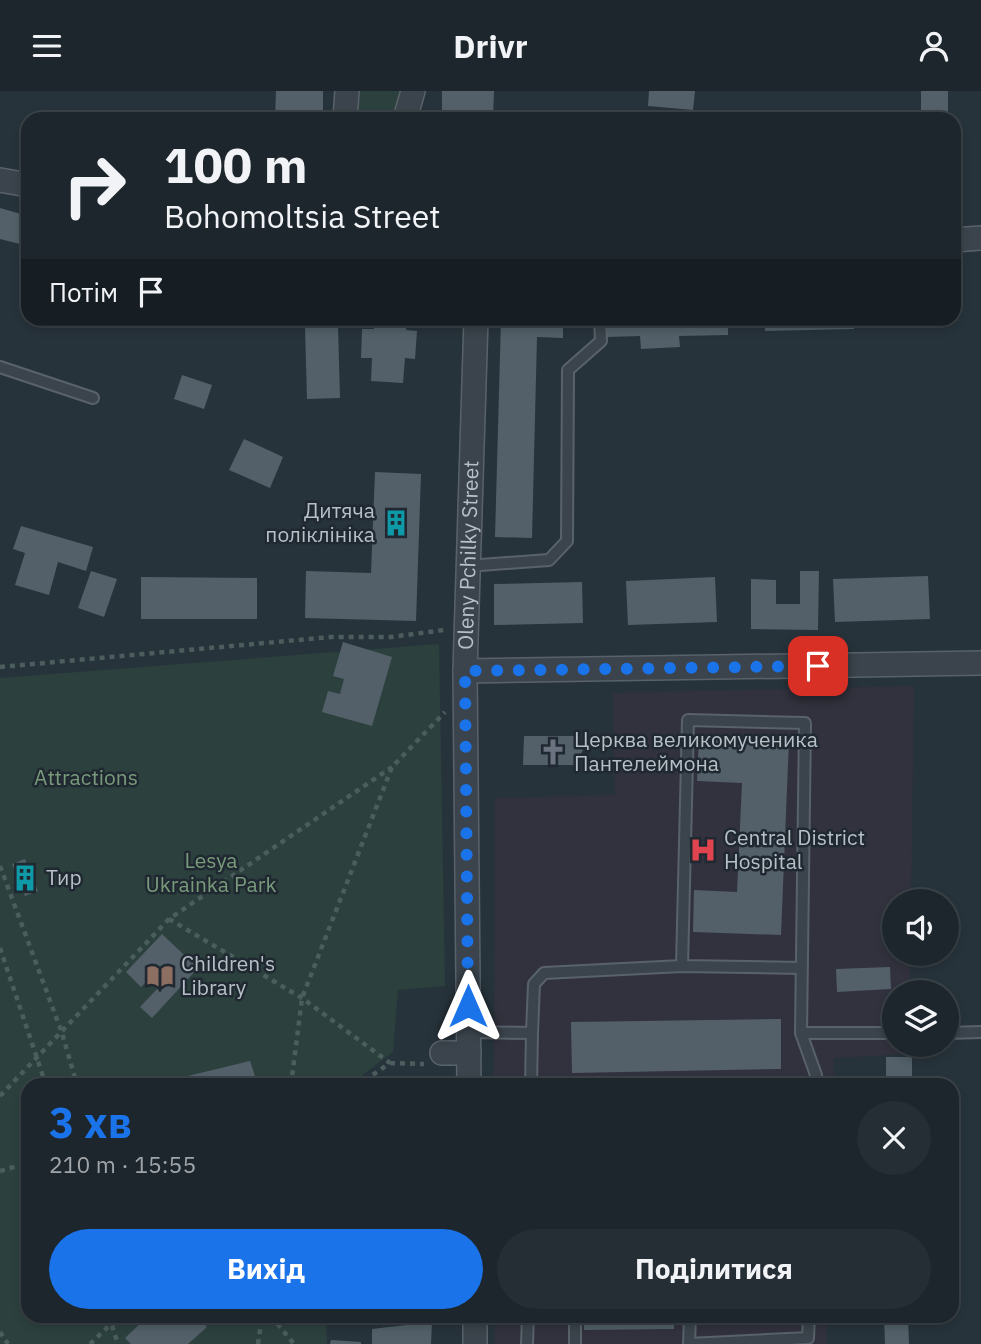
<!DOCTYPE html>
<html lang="uk">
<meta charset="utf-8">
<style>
:root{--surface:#1d262c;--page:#252e34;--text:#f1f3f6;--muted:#a0a5a9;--line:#3b4348;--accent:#1a73e8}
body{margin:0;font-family:"IBM Plex Sans",sans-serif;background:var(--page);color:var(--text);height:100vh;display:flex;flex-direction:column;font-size:26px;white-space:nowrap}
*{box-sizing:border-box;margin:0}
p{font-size:23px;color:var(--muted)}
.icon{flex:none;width:38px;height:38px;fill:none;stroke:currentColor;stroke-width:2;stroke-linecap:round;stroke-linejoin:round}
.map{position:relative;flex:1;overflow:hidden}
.side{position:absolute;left:21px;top:987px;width:938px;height:245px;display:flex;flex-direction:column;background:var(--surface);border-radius:21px;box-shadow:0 4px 10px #0003,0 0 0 2px var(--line)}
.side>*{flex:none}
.banner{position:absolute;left:21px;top:21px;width:940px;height:214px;border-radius:21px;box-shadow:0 4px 10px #0003,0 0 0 2px var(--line);background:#1d262c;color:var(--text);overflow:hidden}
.tools{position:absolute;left:882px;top:798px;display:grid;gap:14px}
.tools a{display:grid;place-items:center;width:77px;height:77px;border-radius:50%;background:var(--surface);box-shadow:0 4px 10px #0003,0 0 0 2px var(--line);font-size:35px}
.pin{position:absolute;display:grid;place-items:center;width:60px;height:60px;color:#fff;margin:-30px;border-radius:14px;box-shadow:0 4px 10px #0006}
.me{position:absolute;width:77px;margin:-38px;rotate:0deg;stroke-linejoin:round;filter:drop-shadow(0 0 5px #0008)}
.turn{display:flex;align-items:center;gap:24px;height:147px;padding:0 28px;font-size:32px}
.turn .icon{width:91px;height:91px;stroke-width:2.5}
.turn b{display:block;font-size:49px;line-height:60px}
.then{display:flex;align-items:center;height:66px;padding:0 28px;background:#0003;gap:14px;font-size:26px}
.round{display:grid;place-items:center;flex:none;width:74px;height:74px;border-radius:37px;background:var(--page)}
.headline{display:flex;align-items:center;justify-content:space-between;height:119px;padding:0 28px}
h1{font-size:42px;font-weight:700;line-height:52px;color:var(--accent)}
.button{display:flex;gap:14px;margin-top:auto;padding:14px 28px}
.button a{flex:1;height:80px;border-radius:42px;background:var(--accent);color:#fff;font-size:28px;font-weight:700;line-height:80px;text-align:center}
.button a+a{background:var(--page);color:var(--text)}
header{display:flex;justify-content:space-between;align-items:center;height:91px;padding:0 28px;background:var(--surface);font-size:32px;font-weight:700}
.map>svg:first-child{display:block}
.medical{fill:#32323e}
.green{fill:#2c413e}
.building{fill:#536069}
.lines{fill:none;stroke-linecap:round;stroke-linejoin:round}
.service-casing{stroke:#59626a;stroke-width:14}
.minor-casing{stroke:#59626a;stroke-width:26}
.path{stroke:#4b5d5c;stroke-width:4.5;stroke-dasharray:5 5;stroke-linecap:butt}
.service{stroke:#3b444c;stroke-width:10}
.minor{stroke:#3b444c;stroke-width:23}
.route{stroke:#1a73e8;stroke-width:12;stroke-dasharray:0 21.6}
.labels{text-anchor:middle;stroke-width:5;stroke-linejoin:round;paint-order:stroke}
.poi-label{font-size:21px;fill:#b7bfc7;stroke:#202931;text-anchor:start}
.street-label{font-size:21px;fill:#b7bfc7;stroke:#202931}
.park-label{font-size:21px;fill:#789a7b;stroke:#202931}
</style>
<header><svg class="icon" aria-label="menu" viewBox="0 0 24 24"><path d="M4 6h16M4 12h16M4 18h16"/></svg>Drivr<svg class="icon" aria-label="person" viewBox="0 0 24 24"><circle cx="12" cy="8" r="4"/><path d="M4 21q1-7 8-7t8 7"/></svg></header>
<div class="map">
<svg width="981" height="1253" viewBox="0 0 981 1253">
<rect width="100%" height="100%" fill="#27333b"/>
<path class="medical" d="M914,595L911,810H894V863H910V901H894V954H909V963L834,967L833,994H494L495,707L615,704L613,602Z
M494,1225H827V1253H495Z"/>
<path class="green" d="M357,0H402L395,28H354Z
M439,553L445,895L398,899L393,961L349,994H28V1225H326L327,1253H0V587Z"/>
<path class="building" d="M276,0H323V28H275Z
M442,0H494L493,28H442Z
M649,0H695L693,19L648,15Z
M921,0H948V28H921Z
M0,117L28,125V155L0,148Z
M374,228H407L406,239L417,240L415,268L405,267L403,292L371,290L372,267H361L362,238H374Z
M501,228H563V247L537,246L532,447L495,446Z
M606,228H728V244L679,245L680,256L641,258L640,245L607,246Z
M765,228H854V238L765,240Z
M338,235L340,307L307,308L305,236Z
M182,284L212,294L204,318L174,308Z
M244,348L283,366L270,397L229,379Z
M375,381L421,383L416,530L305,527L306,480L371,482Z
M21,435L93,456L86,480L58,471L49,504L15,494L25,462L13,458Z
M91,480L117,488L104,526L78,517Z
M800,480H819L818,539L751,538V488L776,489V513H800Z
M928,485L930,528L835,531L833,488Z
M141,486L257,487V528H141Z
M715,486L717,531L628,534L626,490Z
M582,491L583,532L494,534V493Z
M343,551L392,566L372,635L322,621L328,600L340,603L344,588L333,585Z
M524,645H575L583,659L575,674H523Z
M699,646L789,649L781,844L693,841L694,799L737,801L742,692L697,690Z
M25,768L38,800L25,805L12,773Z
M162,843L198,877L152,927L140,916L157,898L148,889L141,896L126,881Z
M890,876L891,898L837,901L836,878Z
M781,928V978L572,982L571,931Z
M886,966H912V994H886Z
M250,970L258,994H168L167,990Z
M410,990L411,994H365V992Z
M148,1225H201L199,1227L207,1236L188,1253H131L125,1247Z
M584,1225H674V1238L584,1239Z
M884,1225H908L909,1253H885Z
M432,1231L431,1253H372V1238Z
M331,1249L361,1251V1253H330Z"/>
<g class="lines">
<g class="service-casing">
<path id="service" d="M0,276L93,307
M467,475L549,469L567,450L568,279L601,250L600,228
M682,875L688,629L805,632L801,942H894
M468,941L532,942L534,893L544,882L682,875L802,877
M801,942L816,984V994
M947,942L981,941
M531,994L532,942
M690,1225L689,1253L808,1247L809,1225
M527,1253L528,1225
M575,1253V1225"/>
</g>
<g class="minor-casing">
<g id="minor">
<path d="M345,28L347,0"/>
<path d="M405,28L413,0"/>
<path d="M0,89L28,94"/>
<path d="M954,149L981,147"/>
<path d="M465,580L981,572"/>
<path d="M442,962H469"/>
<path id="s1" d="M469,994L465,580L476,228"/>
<path d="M475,1225V1253"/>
</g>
</g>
<path class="path" d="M0,576L331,546H391L444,539
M0,775L62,942L77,994
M169,828L302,907L390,972L358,994
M0,857L46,994
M390,972L424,973
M291,994L302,907L392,676L445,621
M0,1005L169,828L392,676
M0,1080L28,1072
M109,1225L118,1253
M271,1225L294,1253
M0,1241L8,1253
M90,1253L119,1225
M258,1253L262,1225"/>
<use href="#service" class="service"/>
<use href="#minor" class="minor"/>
</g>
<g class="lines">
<path class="route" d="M468,915L465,580L818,575"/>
</g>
<defs>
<g id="building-bare" transform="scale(2.1)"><path d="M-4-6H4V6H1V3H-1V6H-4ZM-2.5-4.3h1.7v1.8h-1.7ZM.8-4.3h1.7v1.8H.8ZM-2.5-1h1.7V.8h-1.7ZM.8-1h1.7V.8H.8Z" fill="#0f9aa8" stroke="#202931" stroke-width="2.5" paint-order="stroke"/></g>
<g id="church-bare" transform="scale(2.1)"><path d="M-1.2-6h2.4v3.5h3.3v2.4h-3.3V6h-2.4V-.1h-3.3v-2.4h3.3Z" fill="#6b7280" stroke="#202931" stroke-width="2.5" paint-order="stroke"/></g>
<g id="hospital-bare" transform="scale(2.1)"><path d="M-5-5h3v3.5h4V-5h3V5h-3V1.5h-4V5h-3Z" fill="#e0444e" stroke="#202931" stroke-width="2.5" paint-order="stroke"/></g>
<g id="library-bare" transform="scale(2.1)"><path d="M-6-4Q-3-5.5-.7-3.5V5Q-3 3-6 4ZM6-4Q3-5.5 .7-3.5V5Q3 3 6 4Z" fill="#8d6e63" stroke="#202931" stroke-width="2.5" paint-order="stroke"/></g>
</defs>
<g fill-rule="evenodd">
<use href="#building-bare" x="396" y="432"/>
<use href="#church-bare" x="553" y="661"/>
<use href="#hospital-bare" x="703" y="759"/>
<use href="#building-bare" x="25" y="787"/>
<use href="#library-bare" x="160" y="885"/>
</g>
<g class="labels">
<g class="poi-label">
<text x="375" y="427" text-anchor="end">Дитяча<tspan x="375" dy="24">поліклініка</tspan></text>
<text x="574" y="656">Церква великомученика<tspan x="574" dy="24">Пантелеймона</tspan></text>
<text x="724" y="754">Central District<tspan x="724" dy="24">Hospital</tspan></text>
<text x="46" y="794">Тир</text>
<text x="181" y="880">Children's<tspan x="181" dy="24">Library</tspan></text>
</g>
<g class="street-label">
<text dy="7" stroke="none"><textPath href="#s1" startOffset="530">Oleny Pchilky Street</textPath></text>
</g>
<g class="park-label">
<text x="86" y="694">Attractions</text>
<text x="211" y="777">Lesya<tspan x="211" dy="24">Ukrainka Park</tspan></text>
</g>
</g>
</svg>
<div class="tools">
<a><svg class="icon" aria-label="sound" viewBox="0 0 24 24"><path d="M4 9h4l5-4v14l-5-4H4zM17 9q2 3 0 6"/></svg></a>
<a><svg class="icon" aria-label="layers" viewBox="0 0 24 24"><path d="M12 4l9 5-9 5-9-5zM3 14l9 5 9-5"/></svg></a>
</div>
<div class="pin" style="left:818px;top:575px;background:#d93025"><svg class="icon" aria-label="arrive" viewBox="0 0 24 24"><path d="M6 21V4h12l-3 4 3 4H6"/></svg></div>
<svg class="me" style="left:468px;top:915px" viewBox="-20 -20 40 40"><path d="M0-17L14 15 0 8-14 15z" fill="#1a73e8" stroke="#fff" stroke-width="4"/></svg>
<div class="banner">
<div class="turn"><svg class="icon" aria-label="right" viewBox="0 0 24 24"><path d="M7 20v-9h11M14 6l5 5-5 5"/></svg><div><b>100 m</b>Bohomoltsia Street</div></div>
<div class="then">Потім<svg class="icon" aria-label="arrive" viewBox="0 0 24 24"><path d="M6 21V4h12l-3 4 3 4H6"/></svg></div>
</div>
<section class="side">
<div class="headline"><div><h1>3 хв</h1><p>210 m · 15:55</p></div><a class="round"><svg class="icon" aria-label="close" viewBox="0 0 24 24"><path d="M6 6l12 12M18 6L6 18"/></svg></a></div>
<div class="button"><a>Вихід</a><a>Поділитися</a></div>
</section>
</div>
